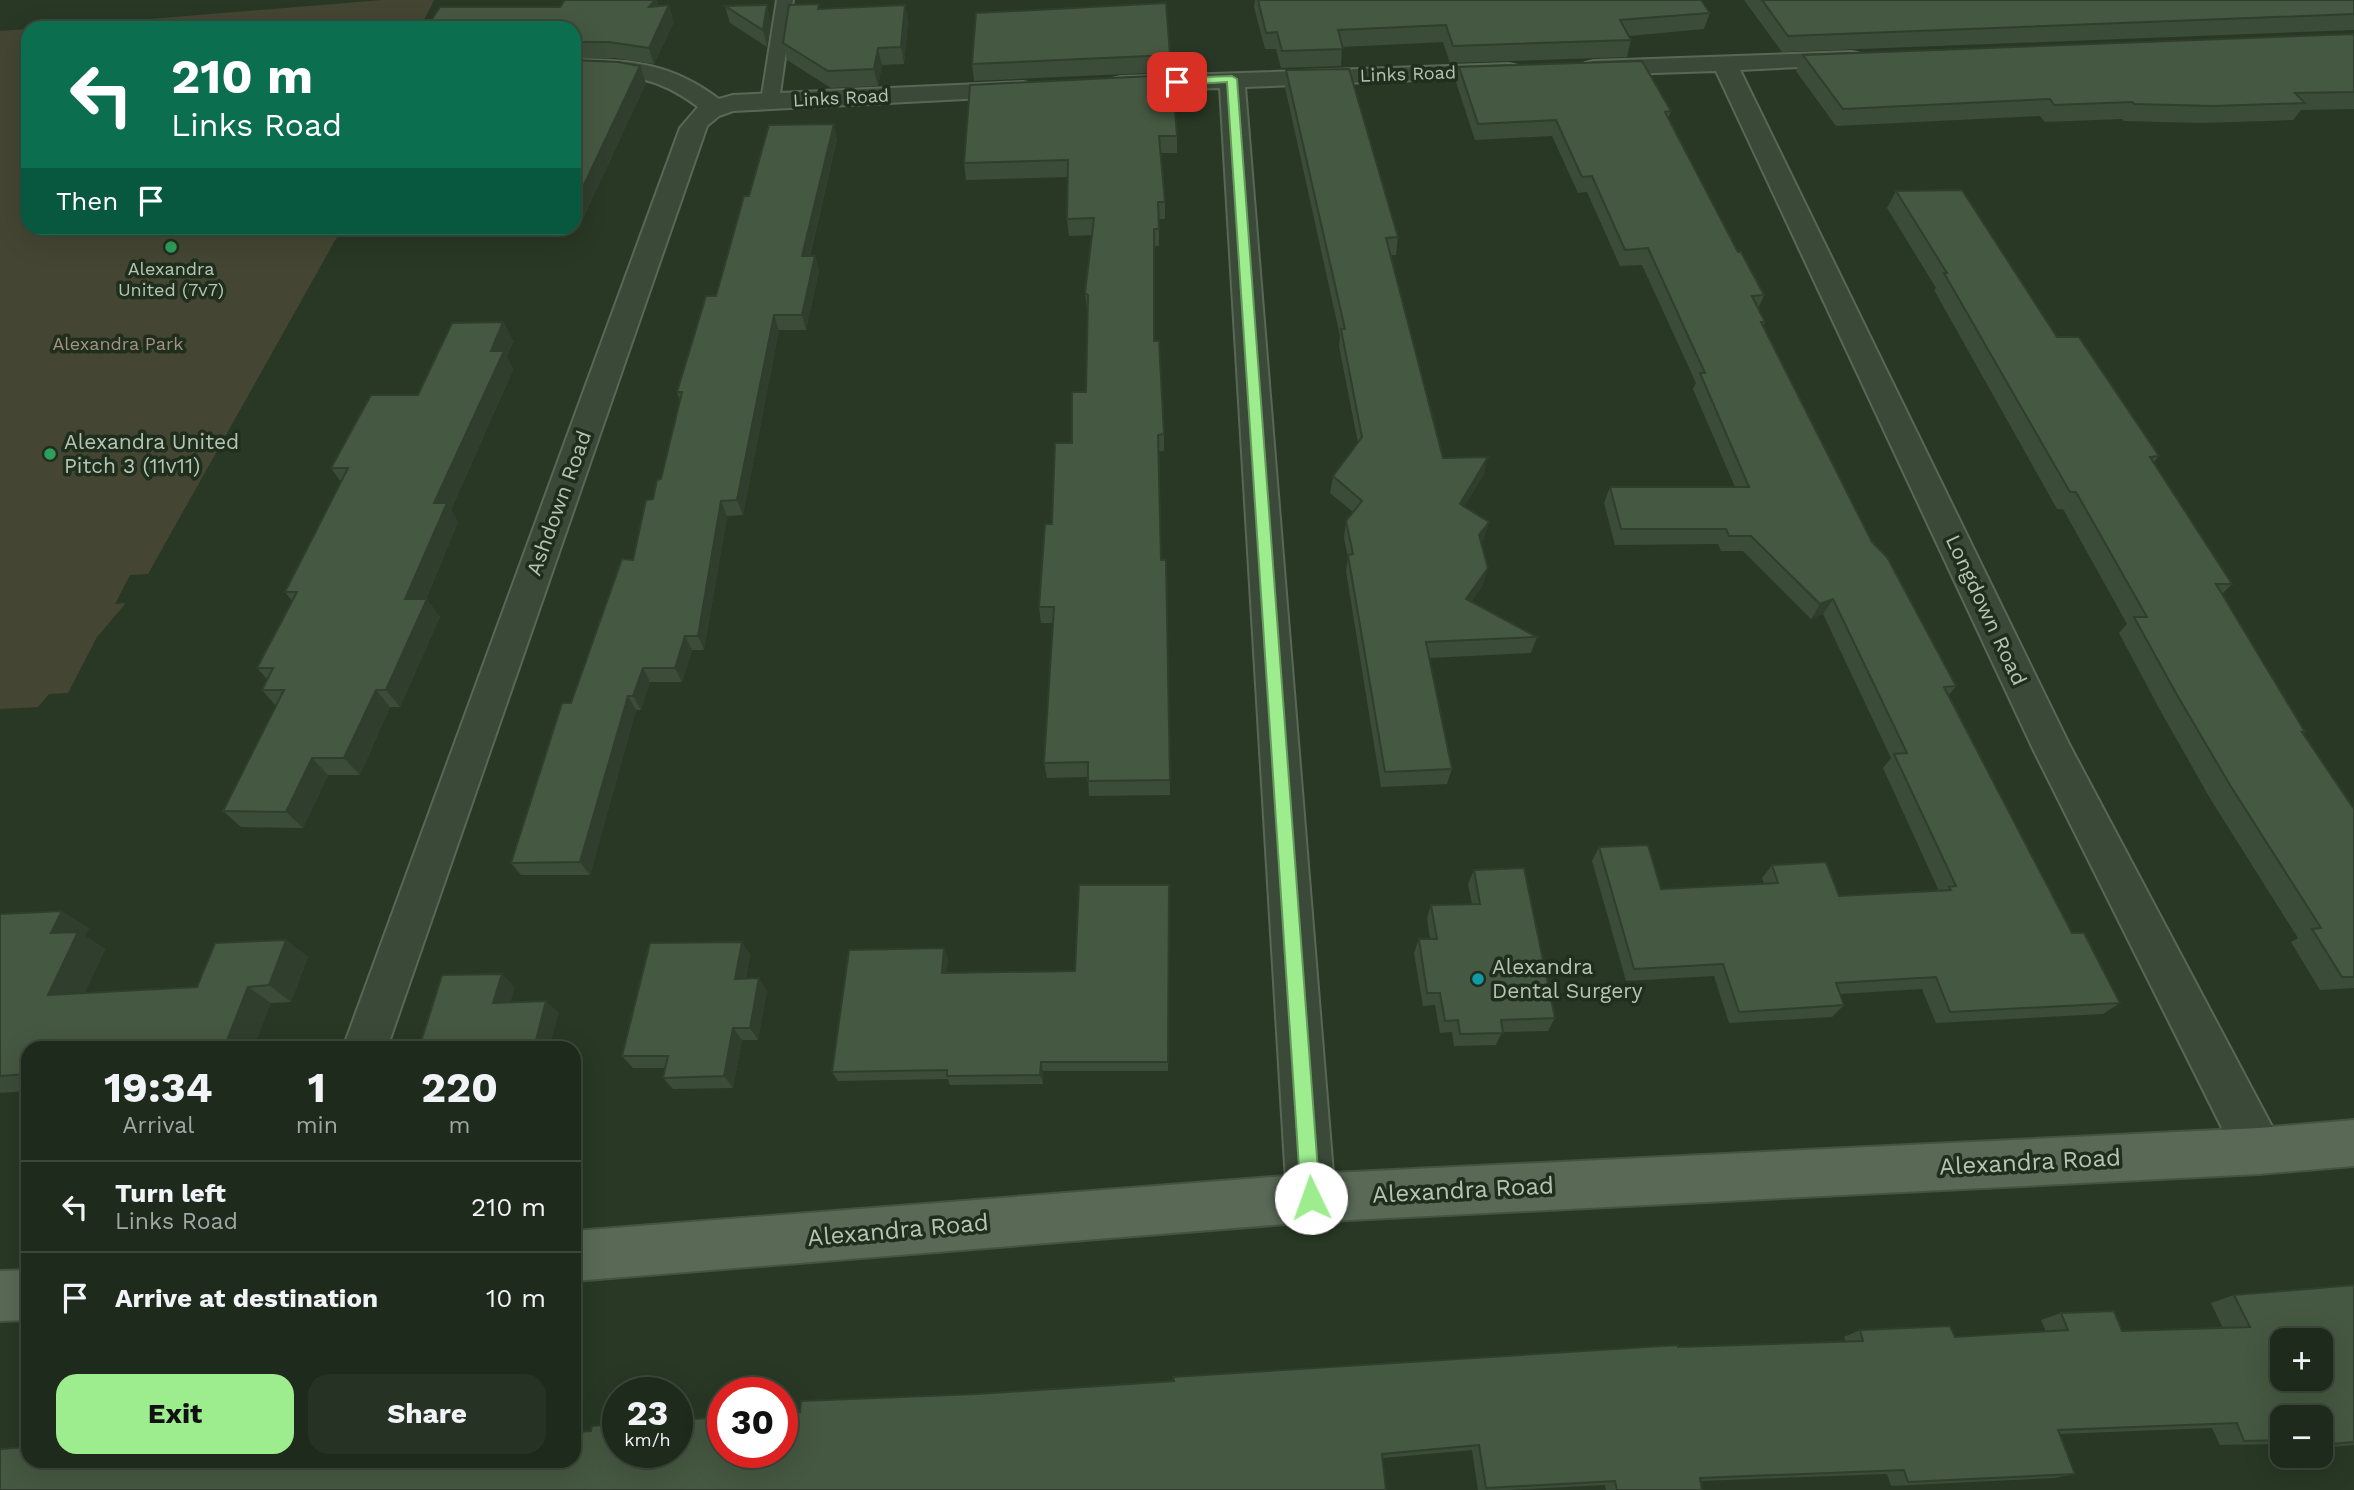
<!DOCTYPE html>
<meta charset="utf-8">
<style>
:root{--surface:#1e2a1b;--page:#263224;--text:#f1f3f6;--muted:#a1a7a3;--line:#3c463a;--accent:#9ded8f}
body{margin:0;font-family:"Work Sans",sans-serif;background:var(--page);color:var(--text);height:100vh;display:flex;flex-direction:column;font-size:26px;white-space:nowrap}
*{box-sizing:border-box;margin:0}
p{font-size:23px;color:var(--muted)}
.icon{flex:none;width:38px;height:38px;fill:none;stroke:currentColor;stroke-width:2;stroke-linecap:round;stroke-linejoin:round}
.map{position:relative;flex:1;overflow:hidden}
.drawer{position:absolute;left:21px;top:1041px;width:560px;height:427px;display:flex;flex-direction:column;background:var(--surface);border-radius:21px;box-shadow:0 7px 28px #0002,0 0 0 2px var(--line)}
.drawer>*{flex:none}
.guide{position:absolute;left:21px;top:21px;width:560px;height:214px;border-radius:21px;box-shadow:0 7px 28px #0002,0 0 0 2px var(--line);background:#0b6e4f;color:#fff;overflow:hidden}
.controls{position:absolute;left:2270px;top:1328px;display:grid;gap:14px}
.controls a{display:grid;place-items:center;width:63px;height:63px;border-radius:14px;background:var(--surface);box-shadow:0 7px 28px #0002,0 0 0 2px var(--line);font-size:35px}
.speed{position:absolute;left:602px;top:1377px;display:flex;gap:14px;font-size:35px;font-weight:700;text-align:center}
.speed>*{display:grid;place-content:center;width:91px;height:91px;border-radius:50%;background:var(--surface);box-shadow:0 7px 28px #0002,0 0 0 2px var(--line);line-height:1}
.speed small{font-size:18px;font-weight:400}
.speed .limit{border:10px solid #d22;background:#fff;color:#111}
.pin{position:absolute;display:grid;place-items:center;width:60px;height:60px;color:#fff;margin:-30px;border-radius:14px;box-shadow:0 4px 10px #0006}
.me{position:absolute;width:77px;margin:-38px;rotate:357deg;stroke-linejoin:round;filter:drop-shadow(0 0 5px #0008)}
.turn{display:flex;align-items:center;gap:24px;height:147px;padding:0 35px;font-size:32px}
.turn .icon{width:91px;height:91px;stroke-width:2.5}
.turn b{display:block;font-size:49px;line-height:60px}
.then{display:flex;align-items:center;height:66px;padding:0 35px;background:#0003;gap:14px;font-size:26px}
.eta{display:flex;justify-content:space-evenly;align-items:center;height:119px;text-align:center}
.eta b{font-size:42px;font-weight:700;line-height:49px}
.primary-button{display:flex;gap:14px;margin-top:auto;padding:14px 35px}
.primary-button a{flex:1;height:80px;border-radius:21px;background:var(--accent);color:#111;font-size:28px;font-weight:700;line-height:80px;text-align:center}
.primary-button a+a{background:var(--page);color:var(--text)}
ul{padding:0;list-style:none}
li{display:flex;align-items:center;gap:21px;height:91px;padding:0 35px;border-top:2px solid var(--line)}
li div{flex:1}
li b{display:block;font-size:26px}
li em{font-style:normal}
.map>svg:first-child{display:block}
.green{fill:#444633}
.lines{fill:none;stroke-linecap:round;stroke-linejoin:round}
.lane-casing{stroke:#596756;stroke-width:4}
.street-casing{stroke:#596756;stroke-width:4}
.primary-casing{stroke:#445241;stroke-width:4}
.lane{fill:#3b4938;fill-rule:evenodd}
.street{fill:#3b4938;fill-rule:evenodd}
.primary{fill:#596956;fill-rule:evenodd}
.wall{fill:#3b4c38}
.shaded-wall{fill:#303e2e}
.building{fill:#455841;stroke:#303e2e;stroke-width:2;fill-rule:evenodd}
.route{fill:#9ded8f;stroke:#669a5d;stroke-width:2}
.leisure-dot{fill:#2e9e5b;stroke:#202e1d;stroke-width:2.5}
.culture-dot{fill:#0f9aa8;stroke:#202e1d;stroke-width:2.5}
.labels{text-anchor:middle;stroke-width:7;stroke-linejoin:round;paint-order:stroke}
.far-street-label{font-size:18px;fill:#b6c5b3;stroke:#202e1d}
.far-poi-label{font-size:18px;fill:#b6c5b3;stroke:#202e1d}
.far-park-label{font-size:18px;fill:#a49182;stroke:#202e1d}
.poi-label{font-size:21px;fill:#b6c5b3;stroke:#202e1d;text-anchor:start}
.street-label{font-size:21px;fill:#b6c5b3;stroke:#202e1d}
.near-street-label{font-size:24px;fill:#b6c5b3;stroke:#202e1d}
</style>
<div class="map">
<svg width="2354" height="1490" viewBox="0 0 2354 1490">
<rect width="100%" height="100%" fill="#283824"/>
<path class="green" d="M382,0H434L420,28H40Z
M28,29V228H342L148,574L130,575L115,604L126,603L97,637L68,693L49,694L38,707L0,709V31Z"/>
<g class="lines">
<g class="lane-casing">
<path id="lane" d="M777,0H793L779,101L770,106L761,101Z"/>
</g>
<g class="street-casing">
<path id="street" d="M1852,52L1861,54L1864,59L1861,64L1740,70L2068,742L2276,1134L2282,1151L2276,1168L2259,1174L2242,1168L2033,749L1716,71L1594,75L1585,73L1582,68L1585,63L1594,61Z
M574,60C632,60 671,63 719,99L733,95L1023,82L1032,84L1035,89L1032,94L1023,96L733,111L719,116L707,126L387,1048H343L680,128L698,107C656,75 625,74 574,74Z
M1509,64L1518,66L1521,71L1518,76L1245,87L1335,1198L1328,1215L1311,1222L1294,1215L1287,1198L1220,88L1121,91L1112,89L1109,84L1112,79L1121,77Z"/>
</g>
<g class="primary-casing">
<path id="primary" d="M2354,1120V1166L2259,1174L1311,1222L574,1281V1231L1311,1174L2259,1128Z
M28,1270V1320L0,1321V1271Z"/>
</g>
<use href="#lane" class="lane"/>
<use href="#street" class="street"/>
<use href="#primary" class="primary"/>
</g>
<path class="wall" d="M1255,0H1701L1710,13L1704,29L1629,36L1631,40L1627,57L1450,63L1443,42L1342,47L1341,66L1281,68L1276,49H1265L1254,7Z
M1744,0H2354V30L1782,52Z
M905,5L908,22L904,64L882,65L878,86L831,88L787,60L783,43L820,9Z
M658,6L674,22L654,64L615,58H574V28Z
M725,6L771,22L767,47L730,23Z
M2354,34V109L2301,110L2293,120L2202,123L2124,121L2122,119L2045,122L2040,116L1836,126L1796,71L1803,55Z
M1170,55V72L974,81L972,64Z
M574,60L646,83L579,227H574Z
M1459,67L1671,111L1668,119L1738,252L1764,295L1758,309L1765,322L1763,327L1872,542L1956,686L1949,695L2072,933L2120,1003L2103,1014L1936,1023L1922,989L1840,994L1844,1005L1832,1017L1729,1023L1714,976L1626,981L1592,861L1599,847L1661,889L1764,884L1762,878L1772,865L1839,896L1939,891L1883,768L1891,758L1823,614L1811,619L1743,551H1721L1718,544L1615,545L1604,503L1610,487H1735L1693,389L1696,383L1642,265L1620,266L1587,192L1578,193L1552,136L1475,140L1456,82Z
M1286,70L1398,237L1396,255H1391L1443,458L1484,474L1464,506L1484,539L1481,542L1483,585L1471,602L1537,637L1531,653L1429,658L1452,769L1447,784L1381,787L1346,571L1348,558L1344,538L1346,521L1353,512L1330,493L1333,476L1358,443L1339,346L1340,336L1285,87Z
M970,85L1177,136V153H1161L1165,202V219H1159V246H1155L1154,341L1164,434V451H1159L1161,560H1166L1170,795L1089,796L1088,777L1047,778L1044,763L1053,623H1041L1039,607L1052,524L1072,443L1086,392L1088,311L1087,310L1085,293L1092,235L1069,236L1067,219L1068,177L966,180L964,163Z
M837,139L810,256H815L819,271L806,330H779L743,515L727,516L704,650H692L682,682H650L641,710H636L590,875H521L511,863L571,703L633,560L653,499L661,479L680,401L677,392L716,296L749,196Z
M1896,191L2057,337L2159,456L2154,462L2232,584L2222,594L2305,732L2303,734L2354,809V988L2320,990L2291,942L2298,938L2211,800L2160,710L2119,633L2127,624L2063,509H2057L1934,290L1936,288L1887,208Z
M503,322L513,341L507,357L513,370L451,510L458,522L426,599L440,617L400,707H390L360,775H328L303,828L241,827L223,811L276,706L262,690L267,679L257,668L292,601L285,592L341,482L331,468Z
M1474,870L1555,1018L1548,1031L1502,1032L1496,1045L1454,1046L1452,1032L1440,1033L1435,1005L1423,1006L1414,953L1419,939H1430L1427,918L1431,905L1472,904L1468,884Z
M1169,885L1168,1071H1043V1084L950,1085L948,1079L838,1081L832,1072L944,948L948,959L946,972L1075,971Z
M0,914L89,928L85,936L105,949L85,993L197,987L286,940L308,957L291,1002L271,1003L28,1048V1091L0,1093Z
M742,942L750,955L746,978L767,991L758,1040H742L733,1088L673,1089L663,1078L666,1068H633L622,1056Z
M2354,1285V1445L2320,1448V1418H2282V1447L2281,1444L2220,1445L2212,1428L2060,1434L2075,1474L2054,1478L1891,1486L1887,1474L1700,1481L1702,1490H1606L1605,1485L1508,1490H1478L1472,1450L1383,1458L0,1490L28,1461H574L800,1412L976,1394L1678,1347L1846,1342L1844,1337L1860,1330L1955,1337L2046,1332L2041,1320L2061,1313L2122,1331L2223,1328L2211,1303L2234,1295Z"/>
<path class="shaded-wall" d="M655,0H657L661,14L649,7Z
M669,5L674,22L654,64L649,48Z
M767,5L771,22L767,47L763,30Z
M905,5L908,22L904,64L901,47Z
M878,48L882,65L878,86L874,69Z
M640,66L646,83L579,227L574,215V206Z
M834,124L837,139L806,271L802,256Z
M815,256L819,271L806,330L802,315Z
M774,315L779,330L743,515L737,500Z
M503,322L513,341L507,357L513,370L451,510L458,522L418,617L405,599L434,503L491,351Z
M1488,457L1484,474L1456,521L1460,504Z
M721,501L727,516L704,650L698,636Z
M1489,522L1484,539L1475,552L1479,535Z
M1488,568L1483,585L1462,616L1466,599Z
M427,599L440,617L400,707L386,690Z
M1833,599L1823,614L1811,619L1820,604Z
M685,636L692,650L682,682L675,668Z
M643,668L650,682L641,710L633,696Z
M376,690L390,707L360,775L344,758Z
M628,696L636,710L590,875L580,862Z
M312,758L328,775L303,828L286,812Z
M62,911L89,928L85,936L105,949L77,1011L48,995L51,933Z
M286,940L308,957L291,1002L269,985Z
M742,942L750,955L743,992L735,979Z
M944,948L948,959L945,983L942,973Z
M502,974L515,987L507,1015L493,1003Z
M759,978L767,991L758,1040L750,1028Z
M248,987L271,1003L254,1048H224Z
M546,1001L559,1013L549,1048H534Z
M733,1028L742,1040L733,1088L724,1076Z
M1041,1062L1043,1071V1084L1040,1075Z"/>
<path class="building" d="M565,0H655L649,7L669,5L649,48L609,42H574V28H426L440,7H560Z
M1258,0H1701L1710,13L1620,20L1631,40L1453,46L1446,25L1338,30L1343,49L1282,51L1277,32L1266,33Z
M1762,0H2354V14L1788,36Z
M1166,3L1170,55L972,64L976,13Z
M819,4L818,9L905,5L901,47L878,48L874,69L828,71L783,43L789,5Z
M767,5L763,30L725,6Z
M2354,34V92L2295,93L2305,103L2214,106L2134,104L2132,102L2054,105L2050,99L1843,109L1803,55Z
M574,60L618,62L640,66L574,206Z
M1642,61L1671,111L1665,112L1738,252H1741L1764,295L1752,296L1765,322H1761L1872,542L1887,557L1956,686L1944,687L2072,933H2084L2120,1003L1950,1012L1936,977L1836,983L1844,1005L1739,1012L1723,964L1634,969L1599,847L1648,845L1661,889L1778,883L1772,865L1826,862L1839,896L1951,890L1949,887L1956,886L1894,754L1907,753L1833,599L1820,604L1751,536H1729L1726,529H1621L1610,487H1749L1700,373H1705L1648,248L1625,250L1592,176L1582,177L1556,120L1478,124L1459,67Z
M1349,69L1398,237L1386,238L1443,458L1488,457L1460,504L1489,522L1479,535L1488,568L1466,599L1537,637L1426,642L1452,769L1385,772L1348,555L1353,554L1346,521L1362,501L1333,476L1362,437L1341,329H1345L1286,70Z
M1172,75L1177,136H1159L1165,202H1158L1159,229H1154V341H1159L1164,434L1158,435L1161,560H1166L1170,780L1088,781V762L1044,763L1054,607H1039L1045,524H1052L1055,443H1072V392H1086L1088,295L1085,293L1094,218L1067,219L1068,160L964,163L970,85Z
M834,124L802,256H815L802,315H774L737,500L721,501L698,636H685L675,668H643L633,696H628L580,862L511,863L562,703H571L622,559L633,560L646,500L653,499L657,480L661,479L682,392H677L706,296H716L744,196H749L769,125Z
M1962,190L2057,337H2079L2159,456L2150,457L2232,584H2216L2305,732H2302L2354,809V977H2342L2312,929L2321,928L2230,785L2177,695L2134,617H2147L2076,492H2070L1944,273H1947L1896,191Z
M503,322L491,351H504L434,503H447L405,599H427L386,690H376L344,758H312L286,812L223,811L284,690H262L273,668H257L297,592H285L348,468H331L371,395H418L452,323Z
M1524,868L1555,1018L1501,1020L1503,1033L1460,1034L1458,1020L1445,1021L1440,993H1427L1419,939H1437L1431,905L1480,904L1474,870Z
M1079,885H1169L1168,1062H1041L1040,1075L947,1076V1070L832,1072L849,950L944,948L942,973L1075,971Z
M62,911L51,933L78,932L48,995L197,987L215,943L286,940L269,985L248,987L224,1048H28V1074L0,1076V914Z
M742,942L735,979L759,978L750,1028H733L724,1076L663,1078L668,1056H622L650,943Z
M502,974L493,1003L546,1001L534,1048H419L442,975Z
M2354,1285V1442L2320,1445V1418H2282V1440L2244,1441L2237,1423L2058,1430L2075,1474L1908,1482L1904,1470L1700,1478L1702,1490H1617L1615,1481L1486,1488L1479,1445L1382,1454L1386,1490H0V1449L28,1447V1461H574V1432L591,1431L592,1426L618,1424V1452H677V1420L723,1417V1452H782V1413L800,1412L801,1401L976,1394L1174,1381L1173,1377L1678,1345V1347L1863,1341L1860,1330L1950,1326L1955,1337L2068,1330L2061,1313L2114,1311L2122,1331L2250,1327L2234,1295ZM2282,1340H2320V1379H2282Z"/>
<path class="route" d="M1232,76L1237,79L1320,1198L1318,1205L1311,1208L1304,1205L1301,1198L1227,82L1177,85L1172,82L1177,78Z"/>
<g class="leisure-dot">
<circle cx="171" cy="247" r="7"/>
<circle cx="50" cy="454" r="7"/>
</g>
<circle class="culture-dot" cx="1478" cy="979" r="7"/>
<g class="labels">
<g class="far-street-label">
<text transform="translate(1408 74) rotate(-2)" y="6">Links Road</text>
<text transform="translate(841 98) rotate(-3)" y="6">Links Road</text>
</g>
<g class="far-poi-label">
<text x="171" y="275">Alexandra<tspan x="171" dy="21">United (7v7)</tspan></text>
</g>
<g class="far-park-label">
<text x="118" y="350">Alexandra Park</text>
</g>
<g class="poi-label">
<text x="64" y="449">Alexandra United<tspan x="64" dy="24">Pitch 3 (11v11)</tspan></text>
<text x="1492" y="974">Alexandra<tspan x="1492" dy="24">Dental Surgery</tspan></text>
</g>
<g class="street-label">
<text transform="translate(559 503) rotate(-70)" y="7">Ashdown Road</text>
<text transform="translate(1986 610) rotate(65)" y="7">Longdown Road</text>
</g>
<g class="near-street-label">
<text transform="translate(2030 1162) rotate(-3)" y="8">Alexandra Road</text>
<text transform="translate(1463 1190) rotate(-3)" y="8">Alexandra Road</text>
<text transform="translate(898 1230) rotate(-5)" y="8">Alexandra Road</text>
</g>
</g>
</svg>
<div class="controls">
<a>+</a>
<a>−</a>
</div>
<div class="speed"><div>23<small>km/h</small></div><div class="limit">30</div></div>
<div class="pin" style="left:1177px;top:82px;background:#d93025"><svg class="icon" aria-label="arrive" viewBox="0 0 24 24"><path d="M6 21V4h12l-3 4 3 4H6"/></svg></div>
<svg class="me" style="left:1311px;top:1198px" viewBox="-20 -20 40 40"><circle r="19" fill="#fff"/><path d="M0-13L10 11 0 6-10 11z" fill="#9ded8f"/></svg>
<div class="guide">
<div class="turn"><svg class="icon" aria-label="left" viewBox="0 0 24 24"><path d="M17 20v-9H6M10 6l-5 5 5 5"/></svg><div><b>210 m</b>Links Road</div></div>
<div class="then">Then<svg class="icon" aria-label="arrive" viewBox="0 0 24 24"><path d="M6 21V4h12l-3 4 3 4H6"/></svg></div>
</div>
<section class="drawer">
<div class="eta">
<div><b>19:34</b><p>Arrival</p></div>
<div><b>1</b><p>min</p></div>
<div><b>220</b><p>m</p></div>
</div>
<ul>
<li><svg class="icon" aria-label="left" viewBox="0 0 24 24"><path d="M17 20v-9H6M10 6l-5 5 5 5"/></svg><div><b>Turn left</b><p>Links Road</p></div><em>210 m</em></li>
<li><svg class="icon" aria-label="arrive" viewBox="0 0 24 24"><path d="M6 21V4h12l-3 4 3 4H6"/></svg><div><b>Arrive at destination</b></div><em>10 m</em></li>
</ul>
<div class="primary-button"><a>Exit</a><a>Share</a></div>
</section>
</div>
